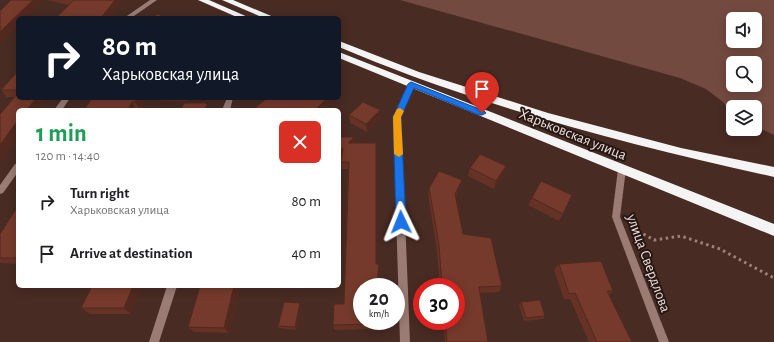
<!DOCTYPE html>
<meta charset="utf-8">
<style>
:root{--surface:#fff;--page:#f6f6f6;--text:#202124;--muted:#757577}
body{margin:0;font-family:"Alegreya Sans",sans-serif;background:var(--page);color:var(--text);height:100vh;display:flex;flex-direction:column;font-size:15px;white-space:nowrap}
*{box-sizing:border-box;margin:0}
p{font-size:13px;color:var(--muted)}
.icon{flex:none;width:22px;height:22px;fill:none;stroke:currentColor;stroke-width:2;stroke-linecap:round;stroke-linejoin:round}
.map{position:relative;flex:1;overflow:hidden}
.panel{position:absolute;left:16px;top:108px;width:325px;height:180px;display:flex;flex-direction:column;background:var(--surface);border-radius:6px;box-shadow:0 2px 10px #0003}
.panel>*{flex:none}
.guide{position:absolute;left:16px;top:16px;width:325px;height:84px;border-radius:6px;box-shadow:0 2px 10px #0003;background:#111827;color:#fff;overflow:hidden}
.controls{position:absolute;left:726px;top:12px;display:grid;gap:8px}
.controls a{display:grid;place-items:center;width:36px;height:36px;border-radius:6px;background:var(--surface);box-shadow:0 2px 10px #0003;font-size:20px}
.speed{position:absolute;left:353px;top:278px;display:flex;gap:8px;font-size:20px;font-weight:700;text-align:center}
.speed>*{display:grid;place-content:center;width:52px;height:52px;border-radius:50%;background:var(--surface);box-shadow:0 2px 10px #0003;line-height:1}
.speed small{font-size:10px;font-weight:400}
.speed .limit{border:6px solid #d22;background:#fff;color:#111}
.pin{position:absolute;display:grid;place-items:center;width:34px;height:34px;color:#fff;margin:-41px -17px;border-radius:50% 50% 50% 0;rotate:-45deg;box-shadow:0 0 4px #0007}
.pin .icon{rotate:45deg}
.me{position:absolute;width:44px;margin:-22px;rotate:358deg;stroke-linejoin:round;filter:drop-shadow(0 0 3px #0008)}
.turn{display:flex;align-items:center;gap:14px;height:84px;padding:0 20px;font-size:18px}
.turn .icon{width:52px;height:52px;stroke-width:2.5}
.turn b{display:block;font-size:28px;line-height:34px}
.round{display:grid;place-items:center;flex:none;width:42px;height:42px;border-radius:6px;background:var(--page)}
.summary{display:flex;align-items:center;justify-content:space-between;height:68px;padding:0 20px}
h1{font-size:24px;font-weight:700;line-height:30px;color:#1e9e55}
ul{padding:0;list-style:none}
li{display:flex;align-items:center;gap:12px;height:52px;padding:0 20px}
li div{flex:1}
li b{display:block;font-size:15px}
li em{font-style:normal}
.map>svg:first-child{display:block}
.green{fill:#734a3f;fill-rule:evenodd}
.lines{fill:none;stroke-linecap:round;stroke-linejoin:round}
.path{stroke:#9b837c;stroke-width:3;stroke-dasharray:2.5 3.5;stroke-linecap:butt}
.street{fill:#9a7c74;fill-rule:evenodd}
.highway{fill:#f4f4f4;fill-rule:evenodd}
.wall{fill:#653225}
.shaded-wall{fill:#52291e}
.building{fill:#753a2b;stroke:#52291e}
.route{fill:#1a73e8;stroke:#114b97}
.slow{fill:#f59e0b}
.labels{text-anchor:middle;stroke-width:4;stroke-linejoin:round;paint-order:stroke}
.street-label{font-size:15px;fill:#f0ddd7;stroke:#251714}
</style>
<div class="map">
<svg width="774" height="342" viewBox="0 0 774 342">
<rect width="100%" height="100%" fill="#482b23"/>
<path class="green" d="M400,0H774V135L755,126V107H733V115L723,102L706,89L680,78ZM733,19H755V41H733ZM733,63H755V85H733Z"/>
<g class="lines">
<path class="path" d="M633,228L654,240L681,236L720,249L774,278"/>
<path class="street" d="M150,0H157L131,18H124Z
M409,82H413L414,84L401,117L410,342H400L393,117Z
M63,98H70L62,110H54Z
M227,98H233L230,110H222Z
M18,163V172L3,193L0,194V185L15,164Z
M622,166L625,167L626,169L620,217L669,342H659L612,217L618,169L619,167Z
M167,286H177L159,342H149Z"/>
<path class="highway" d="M198,0H209L250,18H239Z
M222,0H233L276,18H264Z
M339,41L419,72L548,113L681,148L774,167V177C652,150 530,119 412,76C388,67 363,57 339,47Z
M339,52L774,224V236L339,58Z"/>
</g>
<path class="wall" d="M46,0H118L120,4L110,18H56L69,5Z
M18,71V98H47L38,110H18V136L0,162V114L15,97H7L1,90Z
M92,98H188L187,101L144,100L140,109L136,110Z
M349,115L380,118L367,132L350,123Z
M339,137H354V143L376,264H379V271L378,287H374L362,321H374V329L335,330L333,325L344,304L348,169H342L341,162L342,157L339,160Z
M506,166L504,174L494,189L468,176L470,168Z
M460,187L456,197L463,234L502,286L499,292L480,293L488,342H445L443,321H456L440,286L437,251L428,195L429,188Z
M532,198L563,214L559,221L528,205Z
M18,206V264L0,263V234Z
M559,264L613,291L609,295L631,342H589L570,299H564L554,270Z
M92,286H142L131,314H90L81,308Z
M200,286H240L229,333L194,332L188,327Z
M521,302L545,316L543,319L524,321L519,305Z
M300,303L301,306L296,330L279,328L278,326Z"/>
<path class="shaded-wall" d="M33,0H44L26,18H18V26L0,44V32Z
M115,0H118L120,4L110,18H101Z
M36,98H47L38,110H27Z
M137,98H143L144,100L140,109L135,102Z
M327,98H336L323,110H315Z
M132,102L136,110H128Z
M207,103L211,110H205Z
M380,110V118L367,132L366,124Z
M18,120V136L0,162V145Z
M354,137V144L348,143Z
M343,148L344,155L339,160V151Z
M506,166L504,174L494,189L496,181Z
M462,180L460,187L453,201L455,194Z
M379,264V271L378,287L377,281Z
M133,286H142L131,314L124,308Z
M234,286H240L229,333L224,328Z
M300,303L301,306L296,330L295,327Z"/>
<path class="building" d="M11,0H33L0,32V11Z
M74,0H115L101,18H56Z
M158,14L166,18H151Z
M18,71V90H1Z
M18,93V98H36L27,110H18V120L0,145V114Z
M92,98H137L135,102H132L128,110H84Z
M267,98H327L315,110H256V107Z
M363,102L380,110L366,124L349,115Z
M184,103H207L205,110H181Z
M339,137H354L348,143H376V264H379L377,281H373V287H362V321H373V324L333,325L334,304H344L349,162H341L343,148L339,151Z
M480,154L506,166L496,181L470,168Z
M439,171L462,180L455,194L463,234L491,238L502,286L479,287L488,342H447L445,321H456V287H427V286H442L439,245L429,188Z
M541,181L572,195L563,214L532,198Z
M18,206V258H0V234Z
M601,261L613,291H607L632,342H597L575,293L569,294L559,264Z
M92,286H133L124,308H81Z
M200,286H234L224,328L188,327Z
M540,300L545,316L526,318L521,302Z
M284,302L300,303L295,327L278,326Z"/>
<path class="route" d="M411,82L484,111L486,113L482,115H479L414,88L401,117L406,222L404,225L401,226L397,225L396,222L393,117L408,84Z"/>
<path class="slow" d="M400,108L404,111L401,117L403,154L399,157L394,154L393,117L397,109Z"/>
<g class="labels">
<g class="street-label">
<text transform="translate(573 134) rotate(22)" y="5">Харьковская улица</text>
<text transform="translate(649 263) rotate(70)" y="5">улица Свердлова</text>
</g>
</g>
</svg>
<div class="controls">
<a><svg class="icon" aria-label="sound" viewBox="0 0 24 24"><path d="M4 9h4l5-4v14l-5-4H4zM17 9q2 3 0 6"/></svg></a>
<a><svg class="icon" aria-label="search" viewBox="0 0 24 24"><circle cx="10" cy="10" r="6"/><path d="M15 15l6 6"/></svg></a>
<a><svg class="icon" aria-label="layers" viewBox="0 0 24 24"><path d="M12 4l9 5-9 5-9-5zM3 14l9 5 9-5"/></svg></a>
</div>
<div class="speed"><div>20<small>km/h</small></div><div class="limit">30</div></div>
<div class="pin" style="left:482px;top:113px;background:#d93025"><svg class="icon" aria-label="arrive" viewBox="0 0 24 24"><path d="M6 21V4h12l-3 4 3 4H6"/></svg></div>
<svg class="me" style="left:401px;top:222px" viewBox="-20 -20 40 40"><path d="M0-17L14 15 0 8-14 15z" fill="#1a73e8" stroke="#fff" stroke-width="4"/></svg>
<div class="guide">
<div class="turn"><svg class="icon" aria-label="right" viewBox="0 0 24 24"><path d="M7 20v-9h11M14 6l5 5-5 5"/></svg><div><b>80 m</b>Харьковская улица</div></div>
</div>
<section class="panel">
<div class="summary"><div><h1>1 min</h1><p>120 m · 14:40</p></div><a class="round" style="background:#d93025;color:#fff"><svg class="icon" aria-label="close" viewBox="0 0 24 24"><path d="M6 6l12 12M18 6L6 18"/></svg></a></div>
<ul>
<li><svg class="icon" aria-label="right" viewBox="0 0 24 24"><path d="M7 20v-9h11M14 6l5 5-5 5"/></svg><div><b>Turn right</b><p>Харьковская улица</p></div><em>80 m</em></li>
<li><svg class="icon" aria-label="arrive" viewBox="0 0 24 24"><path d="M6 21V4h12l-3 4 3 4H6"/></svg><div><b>Arrive at destination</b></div><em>40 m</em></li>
</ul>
</section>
</div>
